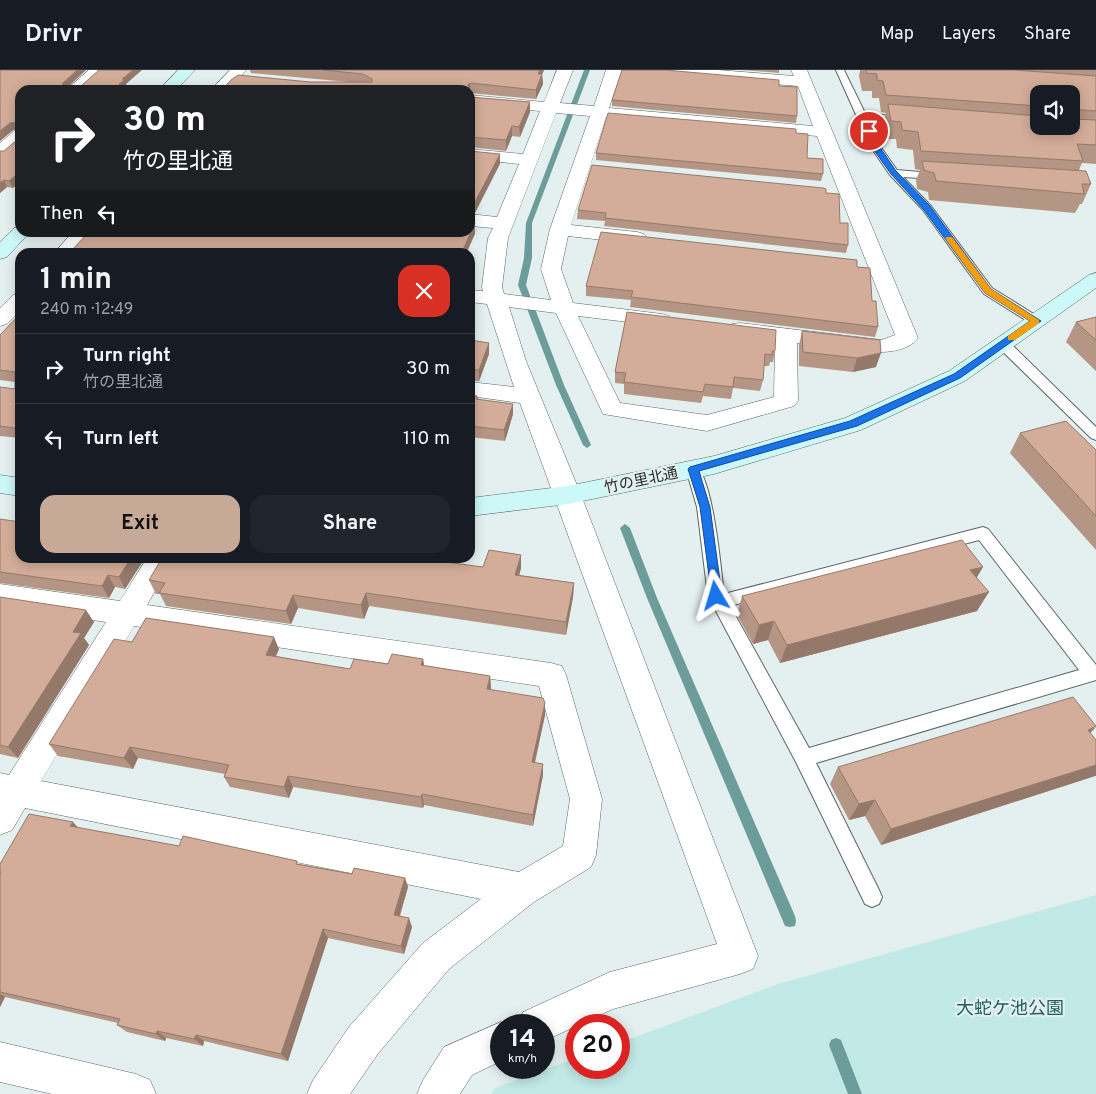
<!DOCTYPE html>
<meta charset="utf-8">
<style>
:root{--surface:#171b24;--page:#20242c;--text:#f1f3f6;--muted:#9ea1a6;--line:#363941;--accent:#c7a998}
body{margin:0;font-family:Overpass,"Noto Sans JP",sans-serif;background:var(--page);color:var(--text);height:100vh;display:flex;flex-direction:column;font-size:19px;white-space:nowrap}
*{box-sizing:border-box;margin:0}
p{font-size:16px;color:var(--muted)}
.icon{flex:none;width:28px;height:28px;fill:none;stroke:currentColor;stroke-width:2;stroke-linecap:round;stroke-linejoin:round}
.map{position:relative;flex:1;overflow:hidden}
.drawer{position:absolute;left:15px;top:178px;width:460px;height:315px;display:flex;flex-direction:column;background:var(--surface);border-radius:15px;box-shadow:0 2px 12px #0003}
.drawer>*{flex:none}
.hud{position:absolute;left:15px;top:15px;width:460px;height:152px;border-radius:15px;box-shadow:0 2px 12px #0003;background:#202124;color:#fff;overflow:hidden}
.controls{position:absolute;left:1030px;top:15px;display:grid;gap:10px}
.controls a{display:grid;place-items:center;width:50px;height:50px;border-radius:10px;background:var(--surface);box-shadow:0 2px 12px #0003;font-size:25px}
.speed{position:absolute;left:490px;top:944px;display:flex;gap:10px;font-size:25px;font-weight:700;text-align:center}
.speed>*{display:grid;place-content:center;width:65px;height:65px;border-radius:50%;background:var(--surface);box-shadow:0 2px 12px #0003;line-height:1}
.speed small{font-size:12px;font-weight:400}
.speed .limit{border:8px solid #d22;background:#fff;color:#111}
.pin{position:absolute;display:grid;place-items:center;width:42px;height:42px;color:#fff;margin:-21px;border:2px solid #fff;border-radius:50%;box-shadow:0 1px 5px #0007}
.me{position:absolute;width:55px;margin:-28px;rotate:353deg;stroke-linejoin:round;filter:drop-shadow(0 0 4px #0008)}
.turn{display:flex;align-items:center;gap:18px;height:105px;padding:0 25px;font-size:22px}
.turn .icon{width:65px;height:65px;stroke-width:2.5}
.turn b{display:block;font-size:35px;line-height:42px}
.then{display:flex;align-items:center;height:48px;padding:0 25px;background:#0003;gap:10px;font-size:19px}
.round{display:grid;place-items:center;flex:none;width:52px;height:52px;border-radius:15px;background:var(--page)}
.head{display:flex;align-items:center;justify-content:space-between;height:85px;padding:0 25px}
h1{font-size:30px;font-weight:700;line-height:38px}
.action{display:flex;gap:10px;margin-top:auto;padding:10px 25px}
.action a{flex:1;height:58px;border-radius:15px;background:var(--accent);color:#111;font-size:20px;font-weight:700;line-height:58px;text-align:center}
.action a+a{background:var(--page);color:var(--text)}
ul{padding:0;list-style:none}
li{display:flex;align-items:center;gap:15px;height:70px;padding:0 25px;border-top:1px solid var(--line)}
li div{flex:1}
li b{display:block;font-size:19px}
li em{font-style:normal}
header{display:flex;align-items:center;gap:30px;box-sizing:border-box;height:70px;padding:0 25px;background:var(--surface);border-bottom:1px solid var(--line)}
header strong{font-size:24px}
nav{display:flex;gap:28px;margin-inline-start:auto;font-size:18px}
.map>svg:first-child{display:block}
.green{fill:#c1e9e6}
.lines{fill:none;stroke-linecap:round;stroke-linejoin:round}
.stream{fill:#6c9d9b;fill-rule:evenodd}
.lane-casing{stroke:#5a6464;stroke-width:2}
.street-casing{stroke:#5a6464;stroke-width:1}
.secondary-casing{stroke:#5a6464;stroke-width:1}
.lane{fill:#fff;fill-rule:evenodd}
.street{fill:#fff;fill-rule:evenodd}
.secondary{fill:#ccf8f7;fill-rule:evenodd}
.wall{fill:#b59584;fill-rule:evenodd}
.shaded-wall{fill:#94796b}
.building{fill:#d3ad99;stroke:#94796b}
.route{fill:#1a73e8;stroke:#114b97}
.slow{fill:#f59e0b}
.labels{text-anchor:middle;stroke-width:4.5;stroke-linejoin:round;paint-order:stroke}
.street-label{font-size:15px;fill:#292e2d;stroke:#e4f0ef}
.near-park-label{font-size:18px;fill:#1e615f;stroke:#e4f0ef}
</style>
<header>
<strong>Drivr</strong>
<nav><a>Map</a><a>Layers</a><a>Share</a></nav>
</header>
<div class="map">
<svg width="1096" height="1024" viewBox="0 0 1096 1024">
<rect width="100%" height="100%" fill="#e4f0ef"/>
<path class="green" d="M1096,825V1024H491L495,1018L576,988V998H619V973L778,914Z"/>
<g class="lines">
<path class="stream" d="M584,0H590L532,153V188L526,215L564,315L591,375L587,378L583,375L556,315L518,215L524,188L526,153Z
M625,454L630,458L657,528L795,846L796,851L795,856L790,857L785,856L647,528L620,458Z
M836,968L841,970L862,1024H848L829,975L831,970Z"/>
<g class="lane-casing">
<path id="lane" d="M836,0H844L865,43L909,48L911,50L906,53L868,49L880,76L897,100L943,104V108L939,109L903,107L931,136L992,218L1040,248L1042,251L1040,254H1032L984,224L923,140L890,105L870,76Z
M1003,270L1008,271L1096,357V370L1091,368L998,277L997,274Z
M693,394C713,400 721,502 724,524L983,457L988,459L1096,595V610L816,693L879,820L882,827L879,834L872,837L865,834L797,694L708,526L697,437L686,399ZM979,470L1079,600L809,678L730,536Z"/>
</g>
<g class="street-casing">
<path id="street" d="M89,0H106L83,20H66Z
M230,0H246L228,20H211Z
M557,0H573L560,33L594,36L606,0H622L609,38L813,56L798,16L665,5L657,0H718L794,6L791,0H807L918,268C899,295 825,276 797,273L798,331L794,336L707,361L603,344L556,243L509,237L526,291L581,425L758,886L753,899L740,904L613,939L544,971V955H517L523,942L610,902L717,874L520,333L470,326V312L514,317L487,234L470,232V220L483,221L482,217L488,168L493,158L470,156V144L497,147L519,94L470,89V79L523,84L540,41L470,35V25L544,32ZM556,43L590,46L550,159L541,199L551,230L504,224L502,217L508,168ZM606,47L817,66L895,265L882,270L740,253L732,254L729,259L732,264L775,270L774,327L707,345L620,333L578,246L662,256L669,254L673,250L669,246L662,244L573,233L561,199L568,166L637,174L644,172L647,168L644,164L637,162L571,155Z
M20,60V74L6,86L0,87V73L14,61Z
M73,162H93L75,182H55Z
M20,223V241L7,254L0,256V238L13,225Z
M147,488H174L147,535L551,593L562,596L566,605L602,729L596,785L591,797L534,832L449,899L377,985L350,1024H307L313,1010L349,957L423,873L481,829L25,738L12,760L0,765V703L9,705L106,552L0,536V514L120,531ZM134,556L539,616L570,729L563,776L519,802L41,711Z
M501,952L509,955H501V991L472,1005L460,1024H417L423,1010L444,977Z
M0,972L136,1004L150,1010L156,1024H52L0,1012Z"/>
</g>
<g class="secondary-casing">
<path id="secondary" d="M178,0H195L176,20H159Z
M20,157V162H30L7,187L0,189V172L14,158Z
M1096,203V218L965,311L861,360L714,404L568,434L470,446V428L568,416L714,386L845,348L949,301L1089,205Z
M0,405L20,408V426L0,423Z"/>
</g>
<use href="#lane" class="lane"/>
<use href="#street" class="street"/>
<use href="#secondary" class="secondary"/>
</g>
<path class="wall" d="M0,0H86L69,16L126,14L127,16L122,20H20V111L13,118L7,117L0,123V81H4L18,69V59L13,60L0,71Z
M250,0H544L542,4L543,14L536,29L470,23V20H222L310,12H349L251,3Z
M742,0H779V3Z
M860,0H1096V94L1082,93L1079,100L1091,114L1082,134H1080L1075,143L929,130L928,122L917,119L916,110L920,100L915,99L913,80L897,78L896,69H886L883,52L886,43L881,42L879,28H872V21H862L859,6ZM1039,24H1071V56H1039Z
M665,1L779,16L797,46L796,53L612,36V30Z
M470,27L530,32V42L520,67L512,66L506,81L470,77Z
M796,63L807,88L823,104L821,111L596,90V83Z
M826,123L840,153L848,175L846,183L604,156L605,151L577,149L578,140Z
M857,197L872,231L878,257L875,267L630,237L631,230L586,226V216Z
M627,242L775,281L773,292H770L769,296H764L763,310L760,321L733,318L731,329L703,326L701,333L624,324V314L615,313V302Z
M20,244V368L0,366V317L15,319V312L0,310V265Z
M1096,247V301L1066,272L1076,252Z
M802,261L876,297L853,302L799,296V275Z
M470,270L489,273V284L479,311H470Z
M470,317L473,325L477,326L478,329L513,344L505,371L470,367Z
M1020,363L1096,380V480L1010,383Z
M0,449L20,488H141L143,491L125,519L115,517L109,528L0,513Z
M521,485V498L519,505L574,513L573,527L566,565L369,536L364,549L298,538L291,554L166,536L160,524H156L149,510L394,492L483,497Z
M977,507V541L780,593L768,570L753,574L737,545L742,526Z
M0,527L94,552L84,568L89,575L18,688L0,684Z
M132,572L279,579L276,586L350,599L423,589L424,596L490,606L491,620L545,645L535,693L543,694V705L533,756L424,735L423,738L293,717L289,728L230,717L224,707L225,704L138,688L133,699L58,686L49,674Z
M1090,663L1096,670V706H1095L881,775L865,746L849,750L830,714L838,697Z
M73,752L77,758L179,776L299,794L352,804L405,808L408,817L400,846L412,857L404,884L328,868L288,991L204,971L203,976L166,968L165,971L127,962L117,955L118,953L5,927L0,937V794Z"/>
<path class="shaded-wall" d="M77,0H86L64,20L62,14Z
M133,0H142L126,14L127,16L122,20H113L122,9Z
M540,0H544L538,14V4Z
M542,4L543,14L536,29V20Z
M470,13V20H468V15Z
M530,32V42L520,67L519,57Z
M18,52L20,59L13,60L0,71V61L10,53Z
M512,56V66L506,81V70Z
M500,84V94L475,143L470,144V133Z
M20,102V111L13,118L9,111Z
M4,110L7,117L0,123V113Z
M475,153V164L467,182H462Z
M489,273V284L479,311V300Z
M881,283L876,297L853,302L857,288Z
M472,318L473,328L470,336V323Z
M513,334V344L505,371L504,360Z
M521,485V498L516,518L515,505Z
M131,488H141L143,491L125,519L119,507Z
M983,497L972,516L970,500Z
M108,505L115,517L109,528L102,516Z
M574,513L573,527L566,565V552Z
M989,522L977,541L780,593L787,575Z
M366,523L369,536L364,549L361,535Z
M293,525L298,538L291,554L286,541Z
M86,540L94,552L84,568L89,575L18,688L8,677L73,562Z
M774,551L768,570L753,574L759,555Z
M274,567L279,579L271,597L266,585Z
M423,589L425,601L421,595Z
M490,606L491,618L488,631L487,619Z
M545,633V645L532,704V692Z
M1096,657L1080,674L1088,660Z
M130,677L138,688L133,699L124,688Z
M543,694V705L533,756V745Z
M1096,695V706H1095L881,775L891,759Z
M288,706L293,717L289,728L284,717Z
M422,724L424,735L423,738L421,727Z
M875,730L865,746L849,750L859,734Z
M73,752L82,762L70,756Z
M405,808L408,817L397,854L394,845Z
M409,848L412,857L404,884L401,876Z
M323,859L328,868L288,991L281,984Z
M0,924L5,927L0,937Z
M157,961L166,968L165,971L156,964Z
M196,965L204,971L203,976L194,969Z"/>
<path class="building" d="M0,0H77L62,14L64,16H81L99,0H133L122,9H125L113,20H20V102L9,111L4,110L0,113V81H4L18,69V52L10,53L0,61Z
M323,0H540L538,4H542L536,20L470,13L468,15V20H222L231,10L238,5L310,12H372V9L363,4Z
M622,0H665L779,10V16L797,17V46L612,30Z
M866,0H1014L1096,6V41L1071,39V24H1039V36L886,25L883,11L877,10V4L866,3Z
M470,27L530,32L519,57L512,56L506,70L470,67Z
M888,34L1039,46V56H1071V49L1096,50V75L1077,74L1083,91L921,81L918,62L902,60L901,52L891,51Z
M608,43L796,59V63L808,64L807,88L823,89V104L596,83Z
M470,81L500,84L475,132L470,133Z
M922,91L1086,101L1091,114H1082L1084,124L936,111L934,103L924,100Z
M592,95L823,118L826,119V123L839,124L840,153H848V175L605,148L606,143L578,140Z
M470,153H475L462,182H467H70L89,162H470Z
M601,162L857,190V197L870,198L872,231H876L878,257L631,227L633,221L586,216Z
M627,242L776,260L775,281H772V285L765,284L763,310L734,307L733,317L705,314L703,322L624,312L626,303L615,302Z
M20,244V359L0,356V317L15,319V302L0,300V265Z
M1096,247V270L1076,252Z
M802,261L880,270L881,283L857,288L803,282Z
M470,270L489,273L479,300H470Z
M470,325L477,326L476,329L513,334L504,360L470,356Z
M1066,351L1096,380V446L1020,363Z
M0,449L20,452V488H131L119,507L108,505L102,516L0,502Z
M962,470L983,497L970,500L989,522L787,575L774,551L759,555L742,526Z
M489,480L521,485L515,505L574,513L566,552L366,523L361,535L293,525L286,541L159,523L165,513L149,510L162,488H370L394,492L396,488H415L483,497Z
M0,527L86,540L73,562L81,563L8,677L0,675Z
M146,548L274,567L266,585L350,599L354,589L388,594L392,584L423,589L421,595L490,606L487,619L543,628L545,633L532,692L543,694L533,745L422,724L421,727L288,706L284,717L224,707L229,695L130,677L124,688L49,674L114,569L132,572Z
M1073,627L1096,656L1088,660L1096,670V695L891,759L875,730L859,734L838,697Z
M29,744L73,752L70,756L179,776L183,766L297,791L296,794L352,804L354,798L405,808L394,845L409,848L401,876L323,859L281,984L196,965L194,969L157,961L156,964L117,955L120,949L0,922V804L1,802L0,801V794Z"/>
<path class="route" d="M869,59L873,61L879,76L896,101L930,136L991,219L1041,251L960,308L857,356L699,401L710,437L722,526L720,529H712L700,437L688,399L690,397L850,351L954,304L1030,251L985,223L924,140L891,104L871,76L866,61Z"/>
<path class="slow" d="M947,167H952L991,219L1039,250V253L1015,270H1008V266L1030,251L985,223L945,168Z"/>
<g class="labels">
<g class="street-label">
<text transform="translate(641 410) rotate(-12)" y="5">竹の里北通</text>
</g>
<g class="near-park-label">
<text x="1010" y="944">大蛇ケ池公園</text>
</g>
</g>
</svg>
<div class="controls">
<a><svg class="icon" aria-label="sound" viewBox="0 0 24 24"><path d="M4 9h4l5-4v14l-5-4H4zM17 9q2 3 0 6"/></svg></a>
</div>
<div class="speed"><div>14<small>km/h</small></div><div class="limit">20</div></div>
<div class="pin" style="left:869px;top:61px;background:#d93025"><svg class="icon" aria-label="arrive" viewBox="0 0 24 24"><path d="M6 21V4h12l-3 4 3 4H6"/></svg></div>
<svg class="me" style="left:716px;top:526px" viewBox="-20 -20 40 40"><path d="M0-17L14 15 0 8-14 15z" fill="#1a73e8" stroke="#fff" stroke-width="4"/></svg>
<div class="hud">
<div class="turn"><svg class="icon" aria-label="right" viewBox="0 0 24 24"><path d="M7 20v-9h11M14 6l5 5-5 5"/></svg><div><b>30 m</b>竹の里北通</div></div>
<div class="then">Then<svg class="icon" aria-label="left" viewBox="0 0 24 24"><path d="M17 20v-9H6M10 6l-5 5 5 5"/></svg></div>
</div>
<section class="drawer">
<div class="head"><div><h1>1 min</h1><p>240 m · 12:49</p></div><a class="round" style="background:#d93025;color:#fff"><svg class="icon" aria-label="close" viewBox="0 0 24 24"><path d="M6 6l12 12M18 6L6 18"/></svg></a></div>
<ul>
<li><svg class="icon" aria-label="right" viewBox="0 0 24 24"><path d="M7 20v-9h11M14 6l5 5-5 5"/></svg><div><b>Turn right</b><p>竹の里北通</p></div><em>30 m</em></li>
<li><svg class="icon" aria-label="left" viewBox="0 0 24 24"><path d="M17 20v-9H6M10 6l-5 5 5 5"/></svg><div><b>Turn left</b></div><em>110 m</em></li>
</ul>
<div class="action"><a>Exit</a><a>Share</a></div>
</section>
</div>
